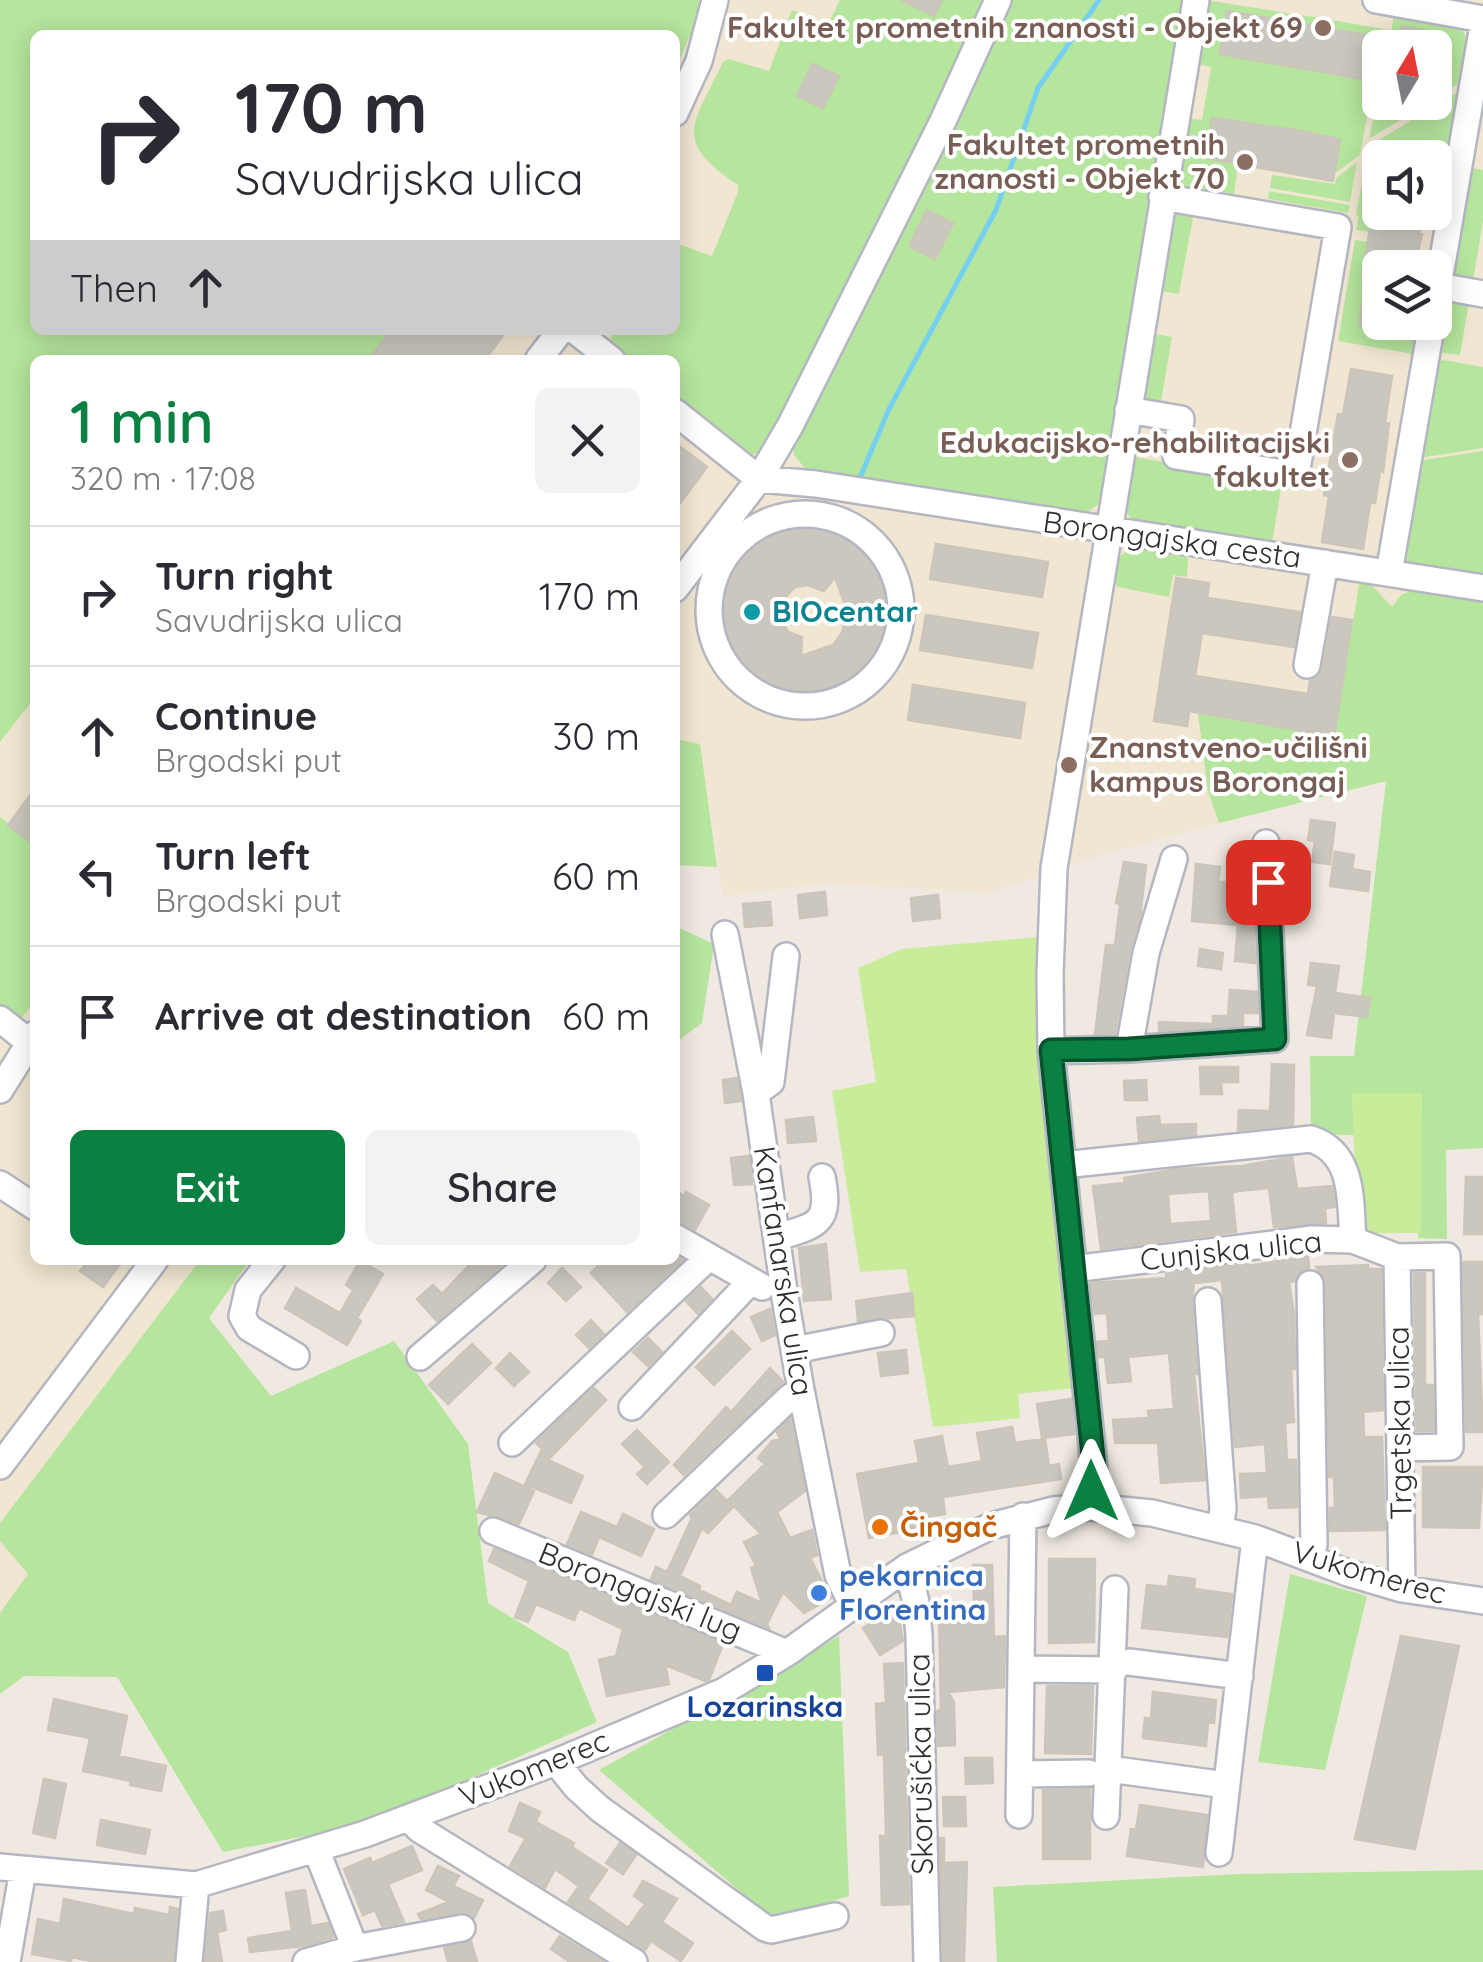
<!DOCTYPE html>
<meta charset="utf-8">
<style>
:root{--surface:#fff;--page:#f2f2f3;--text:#2b2b33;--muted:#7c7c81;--line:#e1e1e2;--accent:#0b8043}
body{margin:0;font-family:Quicksand,sans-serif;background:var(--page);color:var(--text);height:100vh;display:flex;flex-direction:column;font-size:38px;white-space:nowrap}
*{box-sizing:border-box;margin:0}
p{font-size:32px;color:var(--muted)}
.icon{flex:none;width:55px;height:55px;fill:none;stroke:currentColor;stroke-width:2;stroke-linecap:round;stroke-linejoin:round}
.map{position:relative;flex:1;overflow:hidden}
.panel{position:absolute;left:30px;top:355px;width:650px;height:910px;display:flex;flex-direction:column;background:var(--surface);border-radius:15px;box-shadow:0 5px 25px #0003}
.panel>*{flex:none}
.hud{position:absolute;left:30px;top:30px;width:650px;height:305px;border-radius:15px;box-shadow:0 5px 25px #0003;background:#fff;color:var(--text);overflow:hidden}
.needle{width:65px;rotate:10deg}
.tools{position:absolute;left:1362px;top:30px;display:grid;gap:20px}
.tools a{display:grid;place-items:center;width:90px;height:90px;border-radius:15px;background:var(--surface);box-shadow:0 5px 25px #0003;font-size:50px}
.pin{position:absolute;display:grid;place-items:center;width:85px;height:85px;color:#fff;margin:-42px;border-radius:20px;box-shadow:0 5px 15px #0006}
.me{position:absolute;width:110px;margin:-55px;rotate:0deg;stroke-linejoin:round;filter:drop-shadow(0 0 8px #0008)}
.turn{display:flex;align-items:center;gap:35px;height:210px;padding:0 40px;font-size:45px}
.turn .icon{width:130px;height:130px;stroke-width:2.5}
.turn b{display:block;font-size:70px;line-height:85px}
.then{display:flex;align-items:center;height:95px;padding:0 40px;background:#0003;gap:20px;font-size:38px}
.round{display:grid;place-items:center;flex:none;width:105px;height:105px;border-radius:15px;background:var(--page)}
.headline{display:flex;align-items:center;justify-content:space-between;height:170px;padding:0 40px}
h1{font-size:60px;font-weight:600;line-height:75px;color:var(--accent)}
.cta{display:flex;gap:20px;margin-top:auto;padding:20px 40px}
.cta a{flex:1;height:115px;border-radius:15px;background:var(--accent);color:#fff;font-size:40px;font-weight:600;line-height:115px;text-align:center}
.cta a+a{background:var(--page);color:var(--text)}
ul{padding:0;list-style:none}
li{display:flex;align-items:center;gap:30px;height:140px;padding:0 40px;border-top:2px solid var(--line)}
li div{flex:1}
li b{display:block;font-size:38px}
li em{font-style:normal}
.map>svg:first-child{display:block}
.education{fill:#f0e6d1;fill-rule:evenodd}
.green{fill:#b6e59e;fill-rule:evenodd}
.pitch{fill:#c9ec9a}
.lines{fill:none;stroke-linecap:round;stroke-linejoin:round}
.stream{stroke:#75cff0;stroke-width:5}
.building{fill:#cbc7bf;stroke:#cbc5ba;stroke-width:2.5;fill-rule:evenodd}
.minor-casing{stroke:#b4b7c1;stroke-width:30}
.minor{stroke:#fff;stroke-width:25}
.route-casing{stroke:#07532c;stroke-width:25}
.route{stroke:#0b8043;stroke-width:18}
.education-dot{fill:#8d6e63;stroke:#fff;stroke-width:4}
.culture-dot{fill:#0f9aa8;stroke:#fff;stroke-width:4}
.food-dot{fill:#e8710a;stroke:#fff;stroke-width:4}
.shop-dot{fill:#3f7fe0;stroke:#fff;stroke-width:4}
.transit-dot{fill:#1a4fb4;stroke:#fff;stroke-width:4}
.labels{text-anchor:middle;stroke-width:8;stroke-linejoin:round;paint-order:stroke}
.education-label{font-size:30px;font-weight:bold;fill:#785e54;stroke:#fff;text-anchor:end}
.street-label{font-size:30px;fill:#2e2e2e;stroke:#fff}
.culture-label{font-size:30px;font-weight:bold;fill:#0d838f;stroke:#fff;text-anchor:start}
.food-label{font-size:30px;font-weight:bold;fill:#c56008;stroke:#fff;text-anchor:start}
.shop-label{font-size:30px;font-weight:bold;fill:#366cbe;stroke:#fff;text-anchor:start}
.transit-label{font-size:30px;font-weight:bold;fill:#164399;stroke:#fff}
</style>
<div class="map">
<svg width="1483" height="1962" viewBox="0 0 1483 1962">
<rect width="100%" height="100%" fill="#efe9e1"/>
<path class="education" d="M0,0H1483V750L1386,780L1115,851L989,893L827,883L723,896L700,744L675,739V360H35V1260H200L0,1523ZM35,35H675V330H35ZM1380,48H1435V102H1380ZM1380,158H1435V212H1380ZM1380,268H1435V322H1380Z
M0,1541L28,1574L0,1613Z"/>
<path class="green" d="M0,0H698L701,10L675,70V35H35V330H391L369,360H35V697L0,742Z
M840,0H909L934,16L942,0H991L939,116L762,452L750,455L741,451L675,400V360H623L611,346V330H675V243L712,256L738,192V185C671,140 693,126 723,62L728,59L769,71L792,10L828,24ZM812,64L838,76L823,108L797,96Z
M1007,0H1188L1102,502L1082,515L809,473L794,455L792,441Z
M1205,0L1320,18L1319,26L1228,11L1224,31L1200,28Z
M1395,11L1457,24C1474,39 1466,60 1463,81L1435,98V48L1420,47L1403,27L1400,38L1390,37Z
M1332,20L1383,29L1360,155L1334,174L1340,140L1306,132L1212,119L1206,157L1236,162L1238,166L1234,194L1201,188L1198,198L1180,194L1175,177L1184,118L1202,120L1211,67L1192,63L1199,34L1222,38L1220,55L1367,80L1376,37L1330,29Z
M1380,87V102L1428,103L1369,139Z
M1463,89L1452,161L1389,151L1388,157L1380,158V194H1376L1370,232L1356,230L1359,216L1356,215L1369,146Z
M1357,162L1350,202L1270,188L1272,175L1335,184L1336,178Z
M1467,167L1483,170V221L1473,281L1451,282Z
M1269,191L1350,205L1348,213L1268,199Z
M1170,208L1194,212L1179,294L1156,290Z
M1355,240L1368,242L1367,277L1359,325L1398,332L1400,323H1424L1419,355L1338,341Z
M1443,299L1469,302L1460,355L1436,352Z
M1150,333L1172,337L1160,408L1147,404L1140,396Z
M1443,360L1483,367V448L1419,458L1435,364Z
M1483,451V581L1408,566L1404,558L1418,461Z
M1128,456L1282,482L1272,543L1138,526L1123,509Z
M1138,546L1184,552L1188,560L1187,577L1173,575L1169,597L1118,587L1113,579C1116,560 1119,552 1138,546Z
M1360,579L1368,581L1392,607L1401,595L1417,588L1483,597V1148L1446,1150L1447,1239L1418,1238L1422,1093L1352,1094L1354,1135L1311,1134L1310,1056H1354L1386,781L1219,823L1208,791L1198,713L1334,736Z
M675,739L700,744L717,867L675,865Z
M0,817L35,845V1001L18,1022L0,1015Z
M675,926L714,944L702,1023L675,1043Z
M200,1260H250L209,1318L271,1396L394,1341L468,1444L488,1603L568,1652L597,1722L367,1824L223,1852L117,1677L24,1676L0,1694V1613L28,1574L0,1541V1523Z
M1290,1574L1367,1596L1325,1770L1258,1762Z
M839,1636L849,1896L772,1919L599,1770Z
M1483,1870V1962H997L993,1887L1239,1874Z"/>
<path class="pitch" d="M1038,937C1031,1088 1058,1239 1075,1388L1018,1394L1020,1418L933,1427L906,1269L860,1272L832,1091L876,1082L858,968L902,949Z
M1352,1093H1422L1421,1233H1360L1357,1230Z"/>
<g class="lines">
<path class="stream" d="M859,480L889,409L996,210L1038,88L1099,0"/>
</g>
<path class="building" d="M901,0H942L934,16Z
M1227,11L1376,37L1368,80L1220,54Z
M1402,26L1423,30L1420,48H1399Z
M812,64L839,76L823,108L797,96Z
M1212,118L1307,132L1340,140L1333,181L1206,158Z
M927,210L953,223L935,259L909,246Z
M1373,212H1422L1419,233L1422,234L1414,268H1380V329L1359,325L1367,277L1362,276Z
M391,330H507L485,360H369Z
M1351,369L1392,376L1385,422L1389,423L1383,472L1380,471L1375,503H1370L1363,549L1322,542L1329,496L1324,495L1338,414L1343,415Z
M675,443L707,467L675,510Z
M796,521L834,526L851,532L865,544L883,568L894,607L889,639L876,669L850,690L818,702L783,696L753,679L732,651L723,618L728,580L747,548L778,527ZM835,577L847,610L842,633L833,645L801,656L802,637L788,632L784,624L781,608L783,600L795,587L808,585L824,591Z
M936,544L1048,562L1042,597L930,579Z
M1176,578L1209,583L1207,598L1300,612L1294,647L1202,633L1195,676L1308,694L1310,681L1319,676L1323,668L1332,617L1352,620L1334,736L1189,711L1187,726L1154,721Z
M926,615L1038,633L1032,668L920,650Z
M913,685L1025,703L1020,738L908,720Z
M35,789V845L8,825Z
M1311,820L1335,823L1330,864L1312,862L1315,841L1308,840Z
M1335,852L1354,855L1352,869L1370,872L1368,891L1330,886Z
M1124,862L1146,865L1140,918L1130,950L1115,1033L1095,1034L1106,945L1115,946L1120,904L1116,903Z
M1196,864L1220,867L1218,882H1252L1255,963L1235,961L1238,925L1192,921Z
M825,892L827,915L800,918L798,895Z
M938,895L940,918L913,921L911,898Z
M770,902L772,925L745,927L743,904Z
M1200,949L1223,953L1221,969L1198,966Z
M1311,963L1339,966L1335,993L1370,998L1367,1017L1334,1013L1331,1038L1307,1035L1317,986L1308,985Z
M1230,990L1257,992L1258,1013H1243V1025L1159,1031V1022L1213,1024V1016H1228Z
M1272,1064L1294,1065L1293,1125L1238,1130L1239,1110L1270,1111Z
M1200,1067H1238V1082H1221L1222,1094H1201Z
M737,1078L741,1101L725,1103L723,1080Z
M1146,1080L1147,1100H1125L1124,1081Z
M1159,1116L1160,1125L1196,1124V1135L1139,1141L1137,1118Z
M813,1117L816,1141L788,1143L786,1120Z
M749,1156L752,1184L734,1185L731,1158Z
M1292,1157L1297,1189L1332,1186L1335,1207L1325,1208L1326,1223L1274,1227L1269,1188L1238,1191L1232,1193L1236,1232L1101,1249L1093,1186L1125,1183L1124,1178L1178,1169L1242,1166ZM1209,1191L1211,1221L1170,1224L1168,1194Z
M1466,1177H1483V1234H1464Z
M675,1190L684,1196L686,1192L709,1205L695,1230L675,1218Z
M826,1244L831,1299L804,1301L799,1248Z
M675,1256L682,1260L627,1312L591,1273L604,1260H675Z
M1308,1256L1309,1268L1301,1271L1294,1281L1289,1282L1294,1314L1295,1369H1291L1294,1422L1285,1423L1287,1460H1296L1297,1507L1269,1508L1268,1496L1241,1498L1240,1474L1267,1473L1265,1444L1235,1447L1222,1280L1194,1283L1192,1301L1197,1374H1194L1205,1480L1161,1483L1158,1443H1115L1113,1420L1149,1418L1148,1411L1174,1409L1169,1353L1128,1357L1131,1381L1108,1383L1105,1357H1099L1097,1342L1109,1341L1107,1313L1095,1314L1091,1283L1166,1278V1274L1248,1263V1266Z
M89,1260H123L103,1287L80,1271Z
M474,1260H508L437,1321L417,1299L433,1285L442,1294Z
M360,1261L383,1274L357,1318L361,1321L347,1345L285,1308L296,1288L340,1313L353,1290L346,1285Z
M1463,1262H1482L1483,1314H1478L1483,1432H1466Z
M1368,1265V1269H1381L1383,1410L1363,1412L1364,1437H1382L1385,1530L1330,1531V1508H1335L1334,1477H1329L1326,1284L1316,1267Z
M562,1268L581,1287L566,1301L548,1283Z
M1414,1273H1425V1385H1433L1434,1431H1416Z
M701,1287L712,1299L698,1314L686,1301Z
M912,1293L914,1316L858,1321L856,1301Z
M770,1309L775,1335L762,1341L751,1317Z
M591,1320L604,1334L589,1348L576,1335Z
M732,1331L750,1349L714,1385L696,1367Z
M648,1338L662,1352L648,1366L633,1352Z
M472,1344L491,1363L448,1404L429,1385Z
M906,1350L908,1373L881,1376L878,1353Z
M510,1353L529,1372L514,1386L496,1368Z
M770,1368L783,1382L684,1475L674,1465L726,1407L731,1412Z
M594,1388L606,1400L548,1460L583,1476L571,1503L525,1484L542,1449L536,1443Z
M1071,1399L1074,1434L1042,1438L1037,1404Z
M790,1419L805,1491L777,1512L790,1538L812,1530L817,1555L810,1558L831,1598L804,1613L783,1592L767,1624L769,1628L651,1579L656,1567L667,1572L692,1518L690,1515L716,1490L733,1507L708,1533L702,1528L680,1576L700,1586L699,1590L731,1605L737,1592L762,1603L751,1568L756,1566L744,1542L761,1534L728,1500L765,1464L758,1458L772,1441L780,1439L777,1432Z
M1012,1427L1015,1443L1045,1439L1049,1466L1059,1464L1061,1479L943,1497L945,1514L925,1517L927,1527L869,1538L857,1474L919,1463L915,1441L942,1436L948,1467L982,1461L977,1433Z
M637,1430L669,1462L647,1484L637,1474L645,1467L622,1444Z
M1423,1467H1483L1479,1528L1423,1527Z
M495,1473L534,1491L519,1524L477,1512Z
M581,1512L617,1527L623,1514L654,1529L641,1556L599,1537L592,1555L567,1544Z
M494,1549L723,1644L709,1680L705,1681L665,1665L669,1684L607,1696L599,1660L616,1656L623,1629L579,1608L574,1620L536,1604L528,1622L515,1617L529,1581L489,1561Z
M1049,1559H1095L1094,1642L1049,1643Z
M973,1565H992L994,1637L1005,1636L1004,1687L948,1692L954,1702L955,1745L938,1746L937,1711L941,1710L939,1614L974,1613Z
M1169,1576L1195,1579L1194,1589L1232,1594L1227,1637L1142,1628L1147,1585L1168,1587Z
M897,1608L903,1641L880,1655L863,1628Z
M1401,1636L1459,1646L1415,1849L1355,1839Z
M903,1663L909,1904L882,1905L880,1836H886L884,1754L878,1755L876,1704L886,1703L884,1664Z
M1047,1686H1093L1091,1754L1045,1753Z
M1153,1692L1216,1700L1214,1723L1208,1722L1206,1746L1143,1738L1145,1718L1151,1719Z
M54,1699L127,1716L119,1756L166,1766L161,1791L130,1785L131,1781L83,1771L90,1738L48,1730Z
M965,1758H992L993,1783L966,1784Z
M44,1779L66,1784L55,1838L33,1833Z
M1090,1789V1859H1043V1790Z
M943,1797H965L966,1826H944Z
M520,1803L540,1812L536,1822L574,1843L572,1847L607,1870L587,1899L628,1928L645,1904L634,1896L643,1881L677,1899L662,1922L693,1943L681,1961L651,1941L645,1950L568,1902L579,1886L555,1869L545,1888L510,1866L526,1838L509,1831Z
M1140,1805L1207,1815L1203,1867L1127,1856L1131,1829L1136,1830Z
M101,1820L150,1830L145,1854L97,1845Z
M940,1838H944V1863L967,1862L964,1962H943Z
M620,1843L636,1855L623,1874L606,1863Z
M412,1846L422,1870L388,1884L404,1922L382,1926L375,1910L363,1915L344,1869L370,1858L372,1863Z
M438,1866L459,1876L453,1886L483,1900L474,1918L460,1912L421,1919L418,1914L449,1902L426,1890Z
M305,1890L311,1926L328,1923L333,1937L303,1946L250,1952L248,1938L292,1931L286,1893Z
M64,1899L134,1914L135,1908L169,1915L170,1907L178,1909L173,1962H95L72,1957L71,1961L32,1954L38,1919L60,1924Z
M223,1911L226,1930L217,1932L222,1962H205L210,1913Z
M560,1936L603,1962H570L551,1949Z
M471,1941L477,1962H448L444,1948Z"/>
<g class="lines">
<g class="minor-casing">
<path id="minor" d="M1376,0L1483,19
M675,113L699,61L715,0
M1438,286L1483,294
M1435,305L1483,25
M574,330L612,360
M538,360L561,330
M1128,410L1181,419L1176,456L1296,475L1338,227L1162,197
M675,412L759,479
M759,479L816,484L1483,588
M709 610a96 96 0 1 1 192 0a96 96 0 1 1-192 0Z
M1389,573L1432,322
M675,589L759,479L790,426L943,121L998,0
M1307,665L1325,563
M725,934L756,1093L785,1298L801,1390L838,1575L852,1604
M0,1019L29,1042
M1129,1049L1275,1039L1266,843
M1051,1051L1129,1049L1146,953L1174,859
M0,1090L35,1034
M756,1093L771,1082L786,956
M1063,1165L1311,1139C1355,1153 1350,1202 1353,1240
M0,1184L35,1207
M675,1237L762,1287
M778,1237C818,1225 831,1223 822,1177
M1397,1257L1402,1589
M272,1260L248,1290L242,1316L249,1328L296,1356
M1073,1269L1312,1239L1353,1240L1397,1257L1447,1256L1450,1447L1400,1448
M1310,1284L1314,1544L1311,1559
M1208,1301L1223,1509L1220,1528
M794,1350L881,1333
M420,1357L533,1260
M632,1407L751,1281
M512,1443L709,1257
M0,1466L155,1260
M1089,1507L1094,1466L1051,1051L1050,974L1054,868L1196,0
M666,1515L789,1398L801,1390
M493,1531L787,1653
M907,1567L916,1602L919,1635L927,1962
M1129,1662L1240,1676
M1023,1669L1114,1670
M556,1762L576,1787L600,1809L765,1928L771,1930L835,1916
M1109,1769L1226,1785
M1020,1774L1089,1773
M1019,1815L1023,1516
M1106,1816L1115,1589
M409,1819L419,1829L634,1962
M316,1849L355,1948
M1219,1853L1255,1538
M0,1867L196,1885L365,1834L556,1762L724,1691L787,1653L907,1567L991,1526L1053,1510L1089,1507L1152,1513L1255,1538L1348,1573L1402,1589L1483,1601
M7,1962L23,1870
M189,1962L196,1885
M306,1962L355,1948L462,1928"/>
</g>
<use href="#minor" class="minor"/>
</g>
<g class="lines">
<g class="route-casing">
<path id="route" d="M1091,1491L1094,1466L1051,1050L1129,1049L1275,1039L1268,882"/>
</g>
<use href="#route" class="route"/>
</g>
<g class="education-dot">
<circle cx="1323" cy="28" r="10"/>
<circle cx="1245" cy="162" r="10"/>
<circle cx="1350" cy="460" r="10"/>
<circle cx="1069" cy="765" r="10"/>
</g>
<circle class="culture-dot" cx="752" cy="612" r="10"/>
<circle class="food-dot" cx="880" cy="1527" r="10"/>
<circle class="shop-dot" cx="819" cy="1593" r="10"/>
<rect class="transit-dot" x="755" y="1663" width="20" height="20" rx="5"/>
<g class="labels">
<g class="education-label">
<text x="1303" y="38">Fakultet prometnih znanosti - Objekt 69</text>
<text x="1225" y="155">Fakultet prometnih<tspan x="1225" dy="34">znanosti - Objekt 70</tspan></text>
<text x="1330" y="453">Edukacijsko-rehabilitacijski<tspan x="1330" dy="34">fakultet</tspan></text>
<text x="1089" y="758" text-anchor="start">Znanstveno-učilišni<tspan x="1089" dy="34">kampus Borongaj</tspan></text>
</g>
<g class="street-label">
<text transform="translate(1172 540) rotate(8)" y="10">Borongajska cesta</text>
<text transform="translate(1231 1251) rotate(-6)" y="10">Cunjska ulica</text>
<text transform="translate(783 1271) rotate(81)" y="10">Kanfanarska ulica</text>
<text transform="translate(1400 1423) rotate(-91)" y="10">Trgetska ulica</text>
<text transform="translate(1369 1573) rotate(16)" y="10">Vukomerec</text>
<text transform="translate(640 1592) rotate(22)" y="10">Borongajski lug</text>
<text transform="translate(921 1764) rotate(-91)" y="10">Skorušićka ulica</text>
<text transform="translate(534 1769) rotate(-22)" y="10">Vukomerec</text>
</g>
<g class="culture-label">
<text x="772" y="622">BIOcentar</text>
</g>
<g class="food-label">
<text x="900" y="1537">Čingač</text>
</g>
<g class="shop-label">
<text x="839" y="1586">pekarnica<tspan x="839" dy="34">Florentina</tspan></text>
</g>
<g class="transit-label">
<text x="765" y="1717">Lozarinska</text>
</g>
</g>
</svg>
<div class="tools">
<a><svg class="needle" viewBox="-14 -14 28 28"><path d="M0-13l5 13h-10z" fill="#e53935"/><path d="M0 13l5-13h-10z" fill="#7c7c81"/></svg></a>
<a><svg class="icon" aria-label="sound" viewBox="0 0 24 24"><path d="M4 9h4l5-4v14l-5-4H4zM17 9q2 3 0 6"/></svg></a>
<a><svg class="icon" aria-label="layers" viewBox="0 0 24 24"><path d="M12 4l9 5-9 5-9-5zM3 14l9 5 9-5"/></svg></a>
</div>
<div class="pin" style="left:1268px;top:882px;background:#d93025"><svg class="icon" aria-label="arrive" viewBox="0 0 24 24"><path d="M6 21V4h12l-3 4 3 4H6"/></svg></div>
<svg class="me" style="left:1091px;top:1491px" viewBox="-20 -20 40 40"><path d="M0-17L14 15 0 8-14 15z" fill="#0b8043" stroke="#fff" stroke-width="4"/></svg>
<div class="hud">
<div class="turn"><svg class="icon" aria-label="right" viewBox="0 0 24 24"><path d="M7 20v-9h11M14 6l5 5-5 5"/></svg><div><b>170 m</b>Savudrijska ulica</div></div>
<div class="then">Then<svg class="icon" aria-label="ahead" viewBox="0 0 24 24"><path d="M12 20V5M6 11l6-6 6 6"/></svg></div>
</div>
<section class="panel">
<div class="headline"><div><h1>1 min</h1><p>320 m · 17:08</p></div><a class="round"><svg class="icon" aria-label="close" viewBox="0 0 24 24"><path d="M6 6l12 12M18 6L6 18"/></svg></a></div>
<ul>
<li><svg class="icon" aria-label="right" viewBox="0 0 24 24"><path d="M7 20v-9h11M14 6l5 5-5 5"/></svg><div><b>Turn right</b><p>Savudrijska ulica</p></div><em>170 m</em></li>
<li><svg class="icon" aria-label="ahead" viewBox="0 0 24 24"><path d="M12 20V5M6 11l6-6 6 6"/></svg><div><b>Continue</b><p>Brgodski put</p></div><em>30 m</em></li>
<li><svg class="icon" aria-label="left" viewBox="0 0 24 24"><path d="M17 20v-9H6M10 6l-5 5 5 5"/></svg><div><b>Turn left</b><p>Brgodski put</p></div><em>60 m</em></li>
<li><svg class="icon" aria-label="arrive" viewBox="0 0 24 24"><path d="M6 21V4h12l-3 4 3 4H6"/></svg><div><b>Arrive at destination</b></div><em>60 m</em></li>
</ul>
<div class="cta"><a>Exit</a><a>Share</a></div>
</section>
</div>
